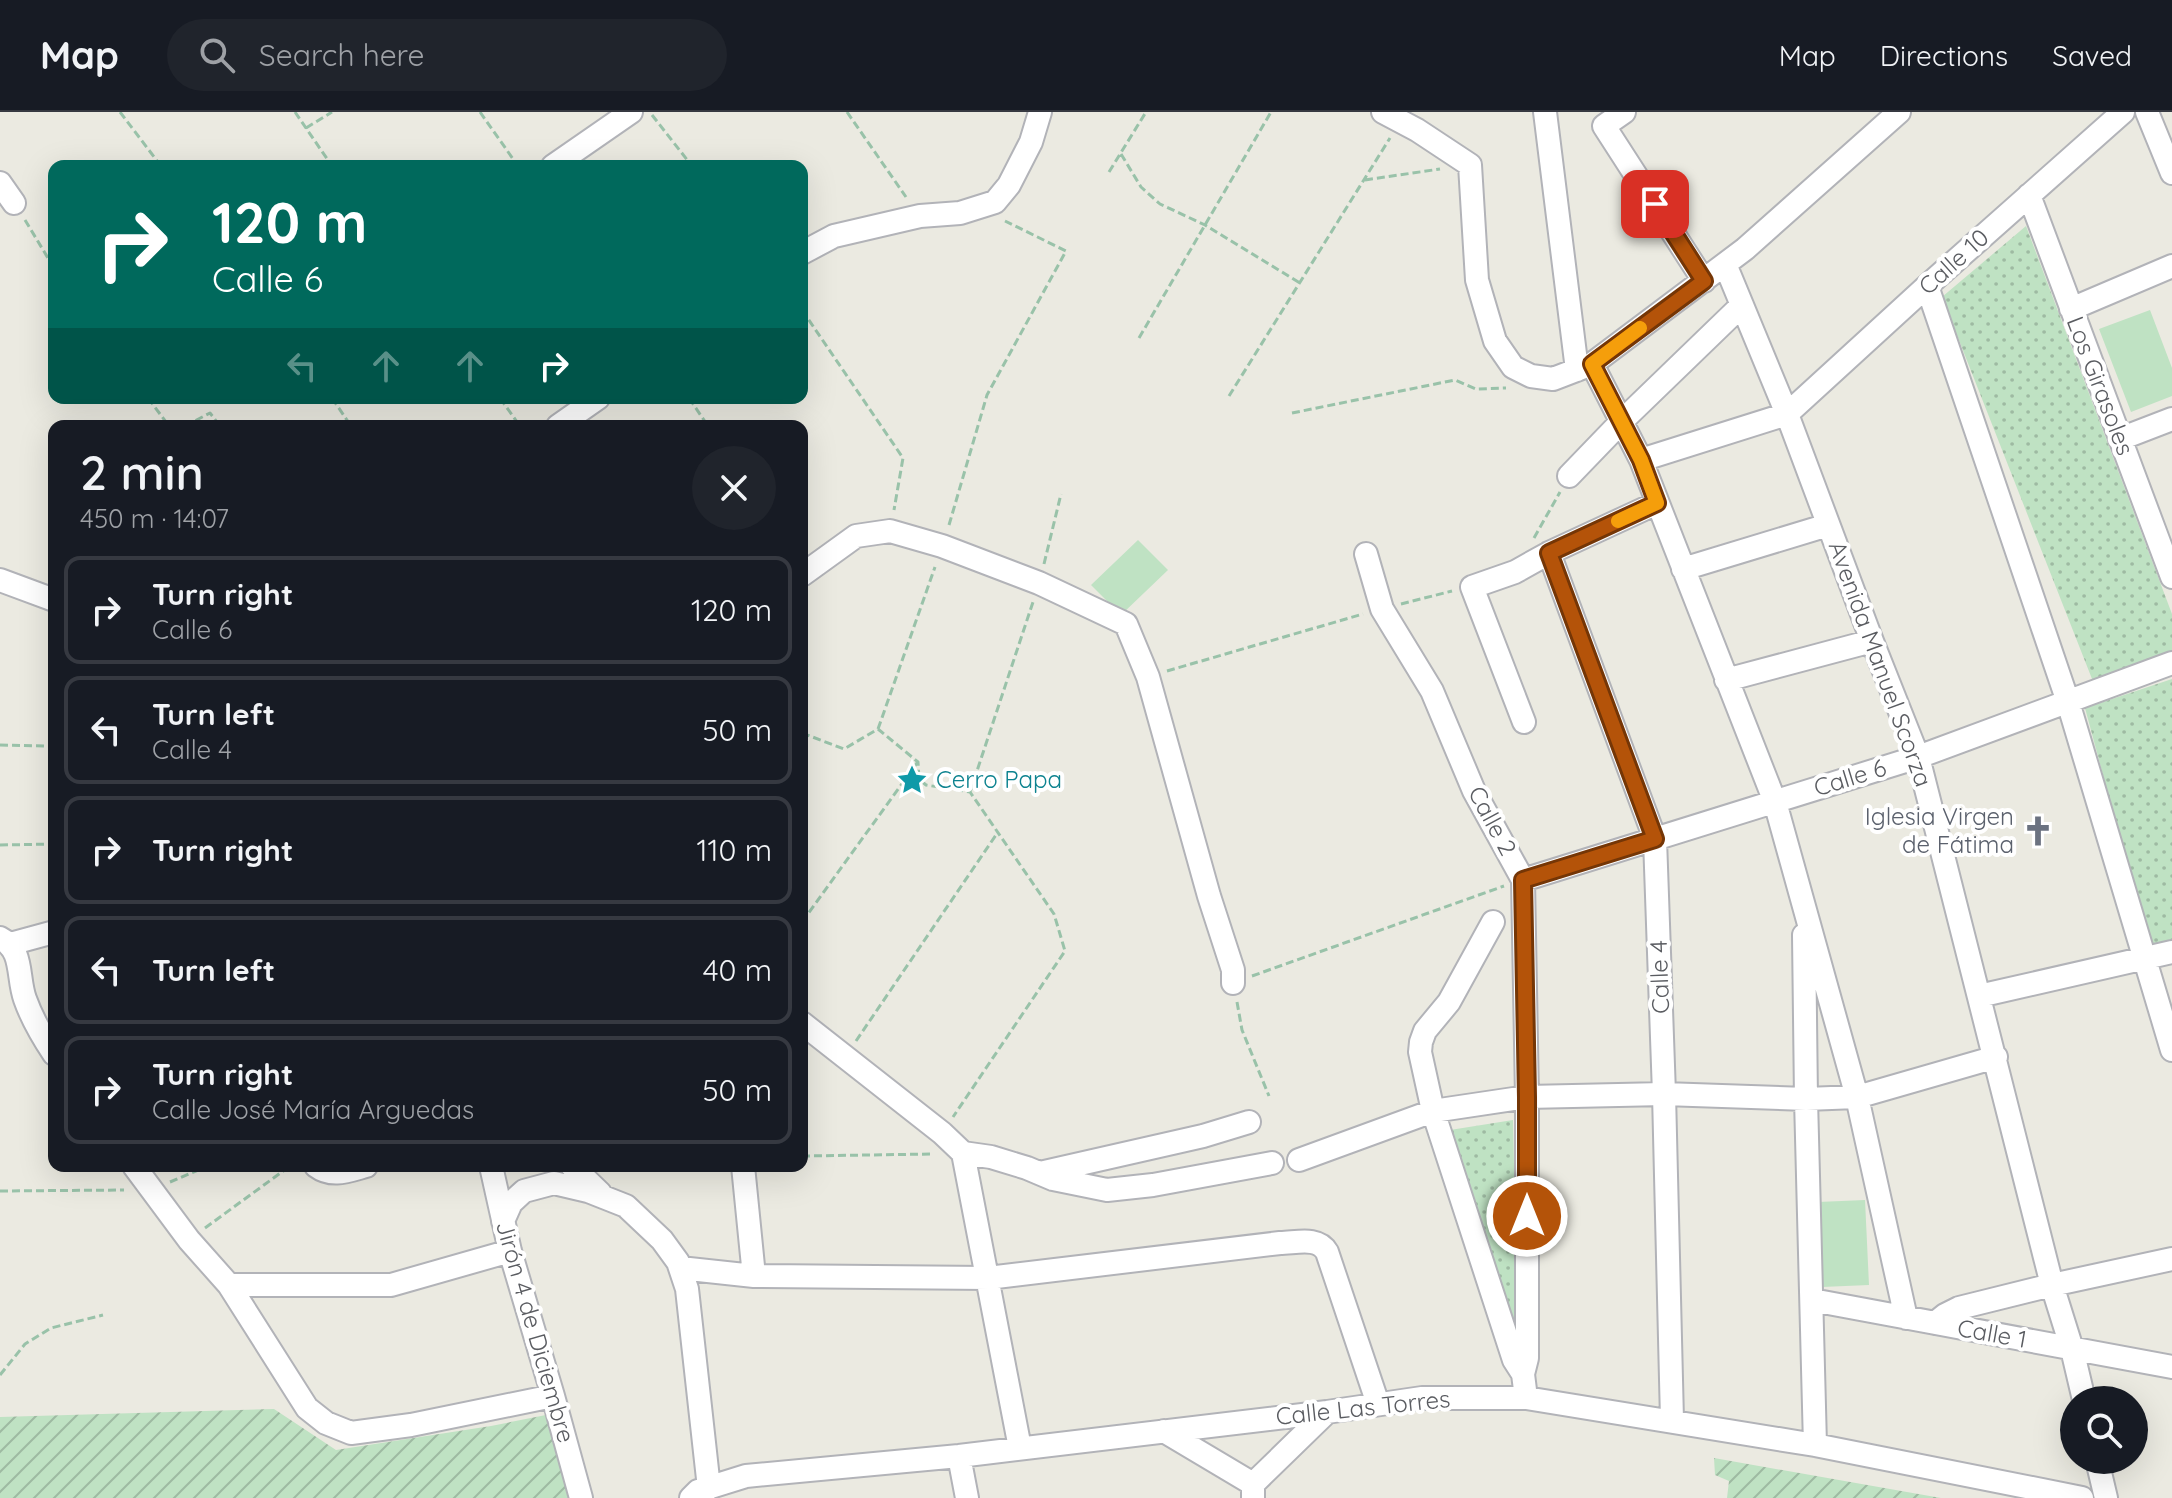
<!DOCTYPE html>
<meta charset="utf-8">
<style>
:root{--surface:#171b24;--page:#20242c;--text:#f1f3f6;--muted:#9ea1a6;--line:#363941}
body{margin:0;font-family:Quicksand,sans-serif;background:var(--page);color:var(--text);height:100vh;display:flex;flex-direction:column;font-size:30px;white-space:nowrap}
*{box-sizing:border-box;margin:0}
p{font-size:26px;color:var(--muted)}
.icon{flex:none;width:44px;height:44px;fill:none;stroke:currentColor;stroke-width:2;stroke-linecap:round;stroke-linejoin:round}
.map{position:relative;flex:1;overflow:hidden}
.drawer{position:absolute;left:48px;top:308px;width:760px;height:752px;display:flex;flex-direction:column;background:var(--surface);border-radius:16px;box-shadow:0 8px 32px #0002}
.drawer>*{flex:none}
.hud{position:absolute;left:48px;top:48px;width:760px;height:244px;border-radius:16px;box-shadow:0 8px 32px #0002;background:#00695c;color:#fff;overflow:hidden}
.buttons{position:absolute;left:2060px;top:1274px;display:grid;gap:16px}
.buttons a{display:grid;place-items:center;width:88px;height:88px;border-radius:50%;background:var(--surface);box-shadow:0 8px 32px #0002;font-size:40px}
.pin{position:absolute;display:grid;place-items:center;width:68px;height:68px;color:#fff;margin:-34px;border-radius:16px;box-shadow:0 4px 12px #0006}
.me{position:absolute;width:88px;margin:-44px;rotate:0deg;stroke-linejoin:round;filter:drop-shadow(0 0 6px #0008)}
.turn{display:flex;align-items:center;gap:28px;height:168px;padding:0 32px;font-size:36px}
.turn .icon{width:104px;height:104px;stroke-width:2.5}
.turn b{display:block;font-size:56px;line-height:68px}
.lanes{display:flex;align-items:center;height:76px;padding:0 32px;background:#0003;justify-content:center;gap:40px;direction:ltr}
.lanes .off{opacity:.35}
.round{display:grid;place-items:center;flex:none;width:84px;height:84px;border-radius:42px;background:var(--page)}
.overview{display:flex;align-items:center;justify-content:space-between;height:136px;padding:0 32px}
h1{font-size:48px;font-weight:600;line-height:60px}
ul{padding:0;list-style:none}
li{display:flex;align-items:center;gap:24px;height:108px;margin:0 16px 12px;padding:0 16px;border:4px solid var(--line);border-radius:16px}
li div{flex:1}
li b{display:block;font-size:30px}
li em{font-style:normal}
header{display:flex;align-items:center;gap:48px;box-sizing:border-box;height:112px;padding:0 40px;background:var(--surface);border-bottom:2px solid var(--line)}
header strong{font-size:38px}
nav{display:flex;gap:44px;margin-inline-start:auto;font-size:28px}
.search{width:560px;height:72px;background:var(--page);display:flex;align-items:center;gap:20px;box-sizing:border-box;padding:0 28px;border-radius:44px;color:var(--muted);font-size:30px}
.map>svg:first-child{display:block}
.grass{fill:#bfe2c3}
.park{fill:url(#park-dots)}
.garden{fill:url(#garden-furrows)}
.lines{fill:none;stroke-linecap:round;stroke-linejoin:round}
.minor-casing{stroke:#b2b3b8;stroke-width:26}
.path{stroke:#99c2a9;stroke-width:3;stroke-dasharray:8 4;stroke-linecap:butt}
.minor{stroke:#fff;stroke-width:22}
.route-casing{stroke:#753606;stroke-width:20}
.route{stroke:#b45309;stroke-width:14}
.slow{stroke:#f59e0b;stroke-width:14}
.labels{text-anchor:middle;stroke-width:8;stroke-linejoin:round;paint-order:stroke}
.street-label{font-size:24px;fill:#5a5c61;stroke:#fff}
.culture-label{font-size:24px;fill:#0d838f;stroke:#fff;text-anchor:start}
.worship-label{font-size:24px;fill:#5b616d;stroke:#fff;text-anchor:end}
</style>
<header>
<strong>Map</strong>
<div class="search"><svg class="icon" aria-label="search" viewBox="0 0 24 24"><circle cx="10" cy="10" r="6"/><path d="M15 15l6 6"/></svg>Search here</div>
<nav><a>Map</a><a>Directions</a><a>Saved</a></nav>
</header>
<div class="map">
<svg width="2172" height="1386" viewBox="0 0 2172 1386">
<defs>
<pattern id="park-dots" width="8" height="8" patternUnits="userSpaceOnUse" patternTransform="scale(2)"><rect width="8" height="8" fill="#bfe2c3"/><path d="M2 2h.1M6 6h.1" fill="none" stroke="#9ebaa2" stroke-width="1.8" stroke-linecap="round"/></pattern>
<pattern id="garden-furrows" width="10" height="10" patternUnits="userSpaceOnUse" patternTransform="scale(2)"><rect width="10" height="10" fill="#bfe2c3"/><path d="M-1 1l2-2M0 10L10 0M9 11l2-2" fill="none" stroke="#9ebaa2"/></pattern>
</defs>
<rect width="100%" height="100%" fill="#ebeae1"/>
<path class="grass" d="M2150,198L2172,256V284L2131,300L2099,217Z
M1138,428L1168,458L1121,503L1091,473Z
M1865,1088L1869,1173L1822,1175L1818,1090Z"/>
<path class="park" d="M2026,114L2172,502V544L2094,572L1942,185Z
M2172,567V829L2149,834L2085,596Z
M1513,1008L1518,1236L1450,1018Z"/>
<path class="garden" d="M274,1297L336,1338L491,1314L551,1302L573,1386H0V1305Z
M1714,1346L1941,1386H1727L1729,1369L1715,1363Z"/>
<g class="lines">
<g class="minor-casing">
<path id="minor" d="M1383,0L1417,18L1470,53L1477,168L1495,229L1513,255L1531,264L1553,267L1592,252L1745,137L1899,0
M1545,0L1577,258
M1624,0L1604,14L1704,169
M2147,0L2172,61
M553,54L631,0
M0,71L14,91
M2029,83L2172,465
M802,141L834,124L920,104L960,101L995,90L1009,73L1031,30L1040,0
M1725,152L1787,302L1872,529L1918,645L2052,1173L2072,1237L2084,1288
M1927,174L2068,590L2172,938
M2071,197L2172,154
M1592,252L1641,348L1775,690L1857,985L1906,1206
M558,314L598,286
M2120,327L2172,307
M1641,348L1787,302L1927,174L2123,0
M1569,364L1622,309L1742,193
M1549,441L1655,727L1664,982L1672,1308
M1366,442L1382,497L1432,579L1474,679L1523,768L1527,985V1246L1523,1262L1526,1286
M1683,457L1828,413
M802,463L856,424L890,419L942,434L1039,471L1126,512L1148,565L1209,784L1233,858V871
M0,468L54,488
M1726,568L1872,529
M1524,610L1472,475L1515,460L1549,441L1657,391
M1523,768L1918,645L2172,551
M1493,810L1449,890L1425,919L1421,930L1420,940L1433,999L1514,1248L1523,1262
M1804,823L1806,987L1815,1333
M0,826C24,838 17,865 25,887C32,907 42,924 54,942
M10,832L54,820
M1979,884L2172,840
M802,911L942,1021L963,1041L991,1045L1027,1056L1053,1067L1107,1078L1153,1073L1272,1051
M963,1041L1020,1336
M1299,1048L1433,999L1527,985L1664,982L1806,987L1857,985L1996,945
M134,1054L189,1128L229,1173L307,1296L326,1311L351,1321L411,1313L553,1284
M316,1054C332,1066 348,1059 366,1054
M491,1054L510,1139L553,1284L581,1386
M572,1054L600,1081
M743,1054L754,1164
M1040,1061L1203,1024L1249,1010
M503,1109L511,1091L524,1079L554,1071L588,1079L626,1094L662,1128L678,1150L687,1177L709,1376
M680,1156L754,1164L988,1166L1280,1131C1296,1131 1318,1124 1327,1140L1378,1292
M229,1173H391L510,1139
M1812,1188L2172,1255
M1935,1211L1945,1203L1959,1196L2052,1173L2172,1147
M1164,1319L1253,1372
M959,1344L967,1386
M2097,1348L2106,1386
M691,1386L698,1379L746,1364L959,1344L1327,1300L1422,1286H1526L1815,1333L2082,1386
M1253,1386V1372L1327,1300"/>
</g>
<path class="path" d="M120,0L161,54
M295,0L332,54
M480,0L518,54
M847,0L906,85
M652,3L692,54
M306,16L332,0
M1121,42L1141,75L1160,92L1205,113L1300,171
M1109,60L1146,0
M1365,68L1440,57
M25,108L54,156
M802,198L903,346L894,398
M1139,226L1271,0
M1229,284L1390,26
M148,286L169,314
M332,286L351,314
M500,286L520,314
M689,286L708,314
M1292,301L1455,268L1476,277L1506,276
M185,314L210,301L220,314
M949,413L987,283L1066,139L1005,109
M1534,426L1560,380
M1044,452L1061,382
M1401,492L1452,479
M1167,559L1363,502
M878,617L935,455
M802,621L844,637L878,617L918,650L919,667L926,673L970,680L1054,802L1065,839L953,1005
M0,633L45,634
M970,680L1033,490
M0,733L54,732
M802,810L917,651
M1252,864L1504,774
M1237,890L1242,918L1269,984
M856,929L998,720
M802,1044L934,1042
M170,1070L208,1054
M0,1079L124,1078
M205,1116L290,1054
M0,1263L25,1232L51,1216L103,1203"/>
<use href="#minor" class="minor"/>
</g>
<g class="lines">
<g class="route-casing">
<path id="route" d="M1527,1104V985L1523,768L1655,727L1549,441L1657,391L1641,348L1592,252L1704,169L1655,92"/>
</g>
<use href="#route" class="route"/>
<path class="slow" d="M1618,409L1657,391L1641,348L1592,252L1640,216"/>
</g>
<defs>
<g id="sight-bare" transform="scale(2.4)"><path d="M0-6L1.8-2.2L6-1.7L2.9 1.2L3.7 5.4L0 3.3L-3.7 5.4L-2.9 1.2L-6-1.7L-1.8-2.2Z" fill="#0f9aa8" stroke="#fff" stroke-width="2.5" paint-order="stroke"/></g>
<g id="church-bare" transform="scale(2.4)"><path d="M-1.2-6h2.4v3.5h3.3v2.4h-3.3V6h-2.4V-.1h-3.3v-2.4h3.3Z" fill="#6b7280" stroke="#fff" stroke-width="2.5" paint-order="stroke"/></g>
</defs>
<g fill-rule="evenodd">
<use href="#sight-bare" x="912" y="668"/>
<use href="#church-bare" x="2038" y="719"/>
</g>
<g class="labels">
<g class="street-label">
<text transform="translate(1954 150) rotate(-42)" y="8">Calle 10</text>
<text transform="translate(2100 274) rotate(69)" y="8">Los Girasoles</text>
<text transform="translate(1880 552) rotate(70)" y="8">Avenida Manuel Scorza</text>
<text transform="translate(1850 666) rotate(-17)" y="8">Calle 6</text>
<text transform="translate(1492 709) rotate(62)" y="8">Calle 2</text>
<text transform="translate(1660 865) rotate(-92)" y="8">Calle 4</text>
<text transform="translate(535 1220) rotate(74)" y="8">Jirón 4 de Diciembre</text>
<text transform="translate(1992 1222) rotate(10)" y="8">Calle 1</text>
<text transform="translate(1363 1296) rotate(-6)" y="8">Calle Las Torres</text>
</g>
<g class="culture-label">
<text x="936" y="676">Cerro Papa</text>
</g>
<g class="worship-label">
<text x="2014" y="713">Iglesia Virgen<tspan x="2014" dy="28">de Fátima</tspan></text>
</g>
</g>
</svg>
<div class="buttons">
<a><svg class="icon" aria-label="search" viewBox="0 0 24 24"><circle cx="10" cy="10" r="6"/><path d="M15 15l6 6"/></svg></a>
</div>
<div class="pin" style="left:1655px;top:92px;background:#d93025"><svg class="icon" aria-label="arrive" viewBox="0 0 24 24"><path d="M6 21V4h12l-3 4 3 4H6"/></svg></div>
<svg class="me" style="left:1527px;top:1104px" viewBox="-20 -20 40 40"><circle r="17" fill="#b45309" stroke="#fff" stroke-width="3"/><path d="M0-11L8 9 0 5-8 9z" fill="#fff"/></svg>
<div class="hud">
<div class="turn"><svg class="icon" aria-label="right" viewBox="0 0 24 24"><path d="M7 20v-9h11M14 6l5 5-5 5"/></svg><div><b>120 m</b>Calle 6</div></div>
<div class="lanes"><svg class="icon off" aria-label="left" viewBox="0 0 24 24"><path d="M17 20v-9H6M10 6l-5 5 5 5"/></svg><svg class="icon off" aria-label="ahead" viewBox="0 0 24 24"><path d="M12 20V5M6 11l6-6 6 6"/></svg><svg class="icon off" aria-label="ahead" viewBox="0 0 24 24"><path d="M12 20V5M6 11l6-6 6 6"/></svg><svg class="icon" aria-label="right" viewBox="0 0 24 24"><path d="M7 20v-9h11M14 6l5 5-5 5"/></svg></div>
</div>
<section class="drawer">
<div class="overview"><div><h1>2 min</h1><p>450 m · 14:07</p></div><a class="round"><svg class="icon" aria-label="close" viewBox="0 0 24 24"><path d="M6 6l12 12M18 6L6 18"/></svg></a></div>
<ul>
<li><svg class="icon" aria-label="right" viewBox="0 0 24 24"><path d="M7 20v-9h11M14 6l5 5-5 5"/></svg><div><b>Turn right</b><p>Calle 6</p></div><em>120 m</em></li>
<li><svg class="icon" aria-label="left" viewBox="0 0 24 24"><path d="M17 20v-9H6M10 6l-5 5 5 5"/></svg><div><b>Turn left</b><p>Calle 4</p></div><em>50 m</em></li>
<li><svg class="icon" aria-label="right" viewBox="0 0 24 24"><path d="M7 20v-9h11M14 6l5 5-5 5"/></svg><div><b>Turn right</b></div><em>110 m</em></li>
<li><svg class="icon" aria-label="left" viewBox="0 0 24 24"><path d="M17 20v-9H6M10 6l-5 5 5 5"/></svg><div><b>Turn left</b></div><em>40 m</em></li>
<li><svg class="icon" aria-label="right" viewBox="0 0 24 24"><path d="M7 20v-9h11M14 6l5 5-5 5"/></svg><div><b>Turn right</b><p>Calle José María Arguedas</p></div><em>50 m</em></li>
</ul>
</section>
</div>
